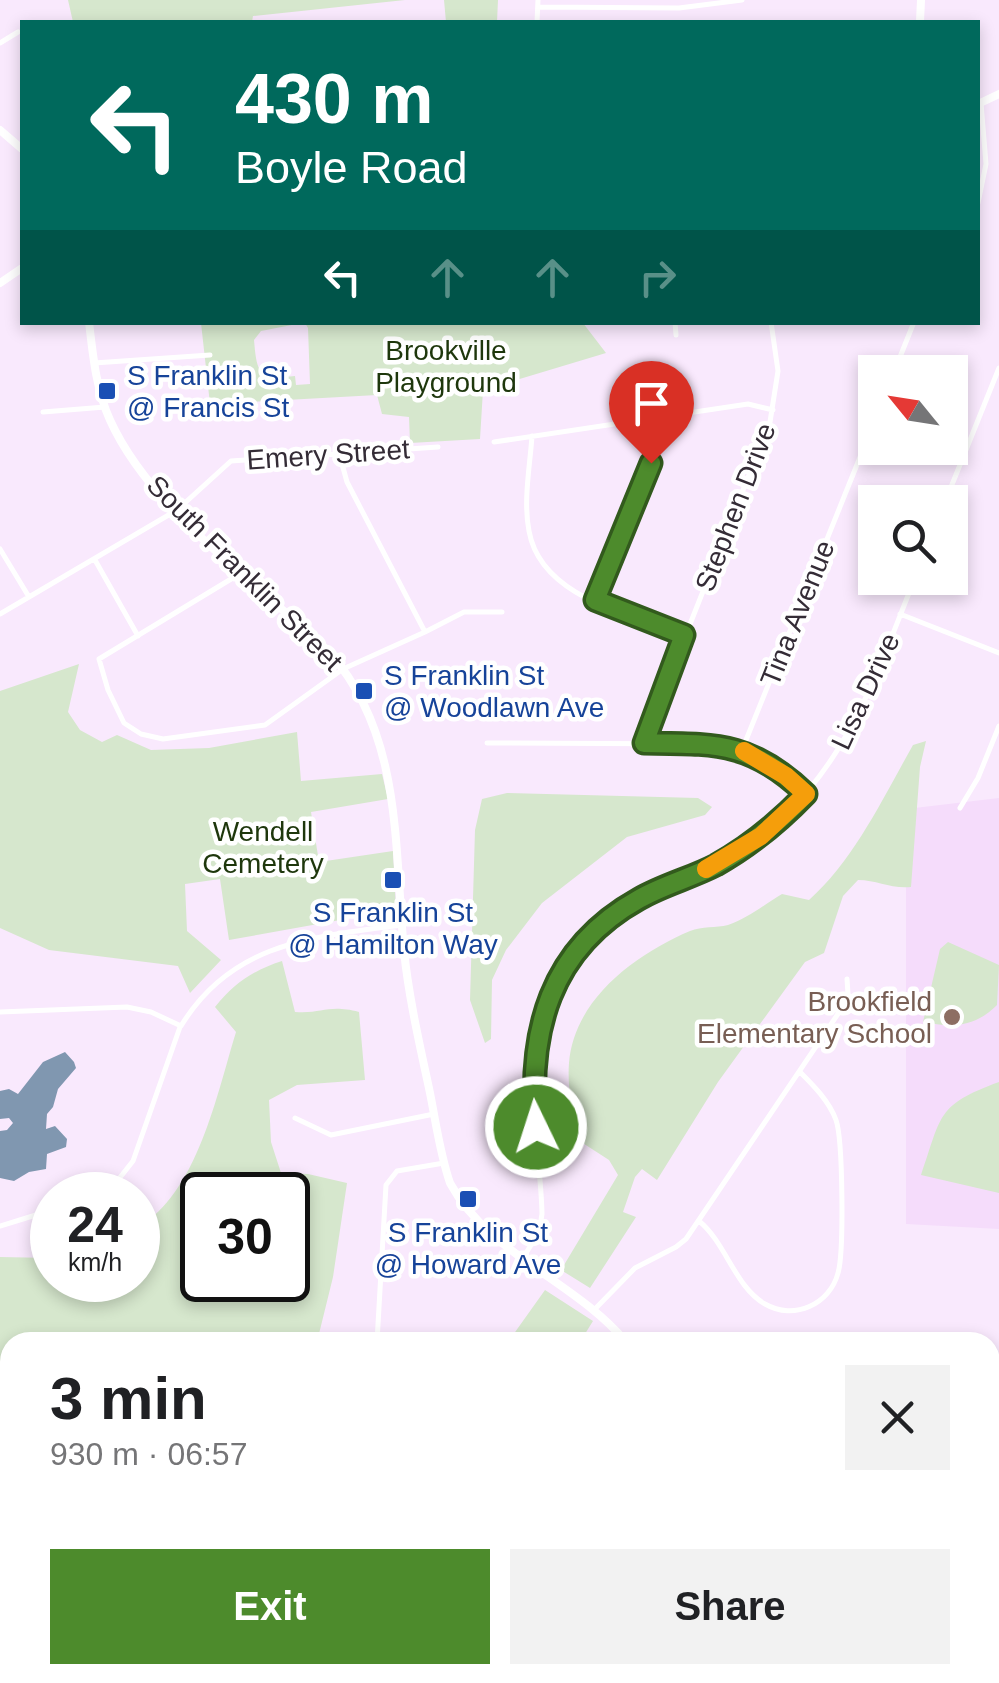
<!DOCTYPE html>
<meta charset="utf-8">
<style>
:root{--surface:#fff;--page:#f2f2f2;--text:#202124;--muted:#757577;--accent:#4d8b2c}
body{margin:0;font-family:Helvetica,sans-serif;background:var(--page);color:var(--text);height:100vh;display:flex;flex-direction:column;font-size:38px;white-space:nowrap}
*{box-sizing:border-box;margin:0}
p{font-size:32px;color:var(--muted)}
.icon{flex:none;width:55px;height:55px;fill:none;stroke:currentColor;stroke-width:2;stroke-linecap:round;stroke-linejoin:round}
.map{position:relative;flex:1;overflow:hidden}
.details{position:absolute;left:0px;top:1332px;width:1000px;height:352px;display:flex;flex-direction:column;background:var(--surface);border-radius:30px 30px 0 0;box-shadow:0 5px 15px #0003}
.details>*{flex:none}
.hud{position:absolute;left:20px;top:20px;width:960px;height:305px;border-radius:0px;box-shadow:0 5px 15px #0003;background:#00695c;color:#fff;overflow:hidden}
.needle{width:65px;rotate:300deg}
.controls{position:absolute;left:858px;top:355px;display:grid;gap:20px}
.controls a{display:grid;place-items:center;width:110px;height:110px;border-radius:0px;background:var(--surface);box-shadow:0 5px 15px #0003;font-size:50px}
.speed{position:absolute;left:30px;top:1172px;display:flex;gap:20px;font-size:50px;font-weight:700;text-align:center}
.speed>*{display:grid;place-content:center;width:130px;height:130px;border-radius:50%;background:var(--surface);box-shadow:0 5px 15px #0003;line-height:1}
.speed small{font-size:25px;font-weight:400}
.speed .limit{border:5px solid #111;border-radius:15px;background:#fff;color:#111}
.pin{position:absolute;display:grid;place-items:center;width:85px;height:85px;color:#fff;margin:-102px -42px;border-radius:50% 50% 50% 0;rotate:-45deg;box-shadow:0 0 10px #0007}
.pin .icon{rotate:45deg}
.me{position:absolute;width:110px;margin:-55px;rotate:356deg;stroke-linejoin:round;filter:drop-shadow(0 0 8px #0008)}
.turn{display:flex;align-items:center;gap:35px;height:210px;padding:0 50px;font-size:45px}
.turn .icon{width:130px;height:130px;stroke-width:2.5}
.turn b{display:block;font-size:70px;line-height:85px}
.lanes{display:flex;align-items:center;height:95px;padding:0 50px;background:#0003;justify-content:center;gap:50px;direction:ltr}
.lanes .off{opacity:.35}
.round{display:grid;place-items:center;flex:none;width:105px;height:105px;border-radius:0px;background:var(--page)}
.summary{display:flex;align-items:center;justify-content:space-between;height:170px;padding:0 50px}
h1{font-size:60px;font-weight:600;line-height:75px}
.cta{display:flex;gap:20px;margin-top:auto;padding:20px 50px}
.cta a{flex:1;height:115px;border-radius:0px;background:var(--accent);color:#fff;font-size:40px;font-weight:600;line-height:115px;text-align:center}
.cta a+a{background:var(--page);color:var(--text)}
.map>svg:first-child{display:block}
.built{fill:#f5dcfb}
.green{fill:#d6e7cd;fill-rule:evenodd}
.water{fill:#8097b0}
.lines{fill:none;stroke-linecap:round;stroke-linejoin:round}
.stream{stroke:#8097b0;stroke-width:2.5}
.street{stroke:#fff;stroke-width:5}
.secondary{stroke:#fff;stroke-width:8}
.route-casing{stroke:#325a1d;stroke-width:25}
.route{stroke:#4d8b2c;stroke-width:18}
.slow{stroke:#f59e0b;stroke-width:18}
.transit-dot{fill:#1a4fb4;stroke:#fff;stroke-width:4}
.education-dot{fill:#8d6e63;stroke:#fff;stroke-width:4}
.labels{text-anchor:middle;stroke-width:9;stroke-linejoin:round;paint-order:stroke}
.park-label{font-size:28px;fill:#1e370c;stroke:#fff}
.transit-label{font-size:28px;fill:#164399;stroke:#fff;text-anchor:start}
.street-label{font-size:28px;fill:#342c36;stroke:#fff}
.education-label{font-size:28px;fill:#785e54;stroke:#fff;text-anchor:end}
</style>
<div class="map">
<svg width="999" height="1683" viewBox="0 0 999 1683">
<rect width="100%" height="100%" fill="#f9e9fd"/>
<path class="built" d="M999,798V1229L906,1224V809Z
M590,1675H710L712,1683H594Z"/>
<path class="green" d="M68,0H405L253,16L252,22H73Z
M444,0H498L497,22H446Z
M201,323H302L261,331L254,340C257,375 259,380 295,376L296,385L310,384L308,328L305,323H583L606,353L483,390L480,439L410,443L409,417L382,414L377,395L210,404Z
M79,664L68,712L80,730L102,742L117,735L151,750L209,748L297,732L301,781L382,774L388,799L311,812L319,862L393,851L396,910L229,940L220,879L185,884L187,931L221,960L190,993L178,966L49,950L0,928V691Z
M926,741L920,767L911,887C891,889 877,880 858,880L843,896L824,953L805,962L718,1082L657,1180L642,1169L635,1177L623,1212L636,1217L590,1288L561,1270L618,1175L609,1160L578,1140C573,1115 567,1089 569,1063C574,999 636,954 690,931C702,926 716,928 728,925C747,919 765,904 782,894L809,900C854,860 883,798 913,745Z
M507,793L698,798L712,807L705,815L627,837L542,903L506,950L492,980L491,1039L485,1043L470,1000L475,830L482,799Z
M948,942L999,965L997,1005C975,1027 953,1028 923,1022L940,949Z
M282,961L295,1012C323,1014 328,1004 359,1012L365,1080L297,1085L269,1100L271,1142L281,1173L308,1174L347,1183L333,1277L317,1342H10V1576L0,1578V1257L52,1258V1280H138V1227C197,1194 217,1094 236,1032L215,1007C234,983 254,970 282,961ZM202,1195H288V1280H202Z
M999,1082V1193L921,1175C942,1115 936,1105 999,1082Z
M545,1290L593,1321L580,1342H508Z
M10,1601V1675H397L400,1683H0V1603Z"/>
<path class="water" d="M65,1052L74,1062L76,1068L58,1089L53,1107L47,1114L46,1129L55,1126L67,1139L66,1147L47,1154L46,1169L29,1172L14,1181L0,1178V1131L7,1130L13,1123L9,1118L0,1119V1091L9,1089L18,1094L43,1062Z"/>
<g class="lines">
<path class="stream" d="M0,1480H3L5,1501L0,1509
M0,1567L2,1570L10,1568
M34,1683V1675"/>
<path class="street" d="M538,7L679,8L742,0
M537,22L538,0
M0,43L18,32
M978,203L986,164L981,103
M675,322L676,335
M94,363L210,355
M894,372L914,322
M43,412L105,407
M532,436C530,466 523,501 529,531C541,598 630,614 685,635
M494,442L748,404L773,410
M945,502L999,368
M0,549L29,597
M95,560L138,636
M241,573L99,659L108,690L124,723L141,734L163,739L265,725L343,669L425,632L347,482L339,453
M595,600L654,454V419
M0,614L177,510L231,461L438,447
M900,614L999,653
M425,632L464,612H502
M487,743L699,744C743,748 774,763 806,794
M643,743L770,422L778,371L771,322
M742,750L875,420
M960,808L978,778L999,726
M0,1012L127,1007L151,1012L181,1026C232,942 313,937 402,925
M295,1118L331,1135L434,1114
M91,1195L118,1180L133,1161L180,1027
M699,1221C726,1243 735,1287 765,1304C794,1321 830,1304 838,1273C844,1253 843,1140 836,1120C829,1101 814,1086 800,1072
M0,1226L52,1210
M523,1258L539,1232L542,1214C541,1166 531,1118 533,1070C536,996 580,927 647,894C696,870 744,854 785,815C853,751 881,662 915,578
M594,1310L635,1268L676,1247L686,1239L844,1005L848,994L847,979
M377,1342L386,1185L397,1171L444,1163"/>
<path class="secondary" d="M920,22L921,0
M978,104L999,94
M0,130L22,149
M0,283L22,268
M89,322C93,356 96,389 110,420C151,511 259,584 330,653C403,736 394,848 404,951C409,999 420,1046 430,1093C436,1123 440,1154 450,1183C489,1255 575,1281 626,1342
M721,1675L723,1683"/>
</g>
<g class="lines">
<g class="route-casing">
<path id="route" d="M536,1127C528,1032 549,949 639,899C663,885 691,878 716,865C750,846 779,822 806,794C751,741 715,744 644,743L684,635L595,600L651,463"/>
</g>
<use href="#route" class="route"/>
<path class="slow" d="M706,869L761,836L806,794L786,776L744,751"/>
</g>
<g class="transit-dot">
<rect x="97" y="381" width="20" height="20" rx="5"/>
<rect x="354" y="681" width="20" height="20" rx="5"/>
<rect x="383" y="870" width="20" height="20" rx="5"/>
<rect x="458" y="1189" width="20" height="20" rx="5"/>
</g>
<circle class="education-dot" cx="952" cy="1017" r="10"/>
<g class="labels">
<g class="park-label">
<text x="446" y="360">Brookville<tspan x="446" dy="32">Playground</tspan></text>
<text x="263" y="841">Wendell<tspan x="263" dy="32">Cemetery</tspan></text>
</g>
<g class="transit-label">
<text x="127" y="385">S Franklin St<tspan x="127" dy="32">@ Francis St</tspan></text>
<text x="384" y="685">S Franklin St<tspan x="384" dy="32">@ Woodlawn Ave</tspan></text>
<text x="393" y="922" text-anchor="middle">S Franklin St<tspan x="393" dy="32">@ Hamilton Way</tspan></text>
<text x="468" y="1242" text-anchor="middle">S Franklin St<tspan x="468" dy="32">@ Howard Ave</tspan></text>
</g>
<g class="street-label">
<text transform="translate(328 454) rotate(-4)" y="10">Emery Street</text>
<text transform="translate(735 507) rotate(-69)" y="10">Stephen Drive</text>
<text transform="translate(245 573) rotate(45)" y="10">South Franklin Street</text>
<text transform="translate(797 613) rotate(-68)" y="10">Tina Avenue</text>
<text transform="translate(865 691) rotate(-65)" y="10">Lisa Drive</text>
</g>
<g class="education-label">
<text x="932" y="1011">Brookfield<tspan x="932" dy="32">Elementary School</tspan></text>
</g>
</g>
</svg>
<div class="controls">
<a><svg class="needle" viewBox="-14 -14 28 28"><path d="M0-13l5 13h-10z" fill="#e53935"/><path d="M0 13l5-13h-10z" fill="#757577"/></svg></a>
<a><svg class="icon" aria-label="search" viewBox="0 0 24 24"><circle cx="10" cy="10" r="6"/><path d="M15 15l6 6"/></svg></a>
</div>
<div class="speed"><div>24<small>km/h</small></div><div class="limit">30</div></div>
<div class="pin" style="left:651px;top:463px;background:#d93025"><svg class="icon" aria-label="arrive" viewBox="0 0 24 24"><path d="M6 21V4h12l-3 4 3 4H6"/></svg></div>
<svg class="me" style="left:536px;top:1127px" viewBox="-20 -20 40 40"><circle r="17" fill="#4d8b2c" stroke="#fff" stroke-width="3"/><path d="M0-11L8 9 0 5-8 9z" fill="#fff"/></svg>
<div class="hud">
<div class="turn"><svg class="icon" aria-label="left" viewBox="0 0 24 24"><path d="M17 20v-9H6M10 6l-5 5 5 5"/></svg><div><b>430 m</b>Boyle Road</div></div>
<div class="lanes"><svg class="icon" aria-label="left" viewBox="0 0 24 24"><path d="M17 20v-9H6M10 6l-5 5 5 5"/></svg><svg class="icon off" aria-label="ahead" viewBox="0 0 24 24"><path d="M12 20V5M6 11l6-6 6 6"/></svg><svg class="icon off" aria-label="ahead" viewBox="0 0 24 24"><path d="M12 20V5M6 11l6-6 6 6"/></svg><svg class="icon off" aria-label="right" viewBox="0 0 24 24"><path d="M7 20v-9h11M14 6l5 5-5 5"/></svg></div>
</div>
<section class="details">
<div class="summary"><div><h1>3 min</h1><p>930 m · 06:57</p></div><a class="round"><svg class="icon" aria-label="close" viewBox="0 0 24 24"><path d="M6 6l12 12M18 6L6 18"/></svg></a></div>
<div class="cta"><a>Exit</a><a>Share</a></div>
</section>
</div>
